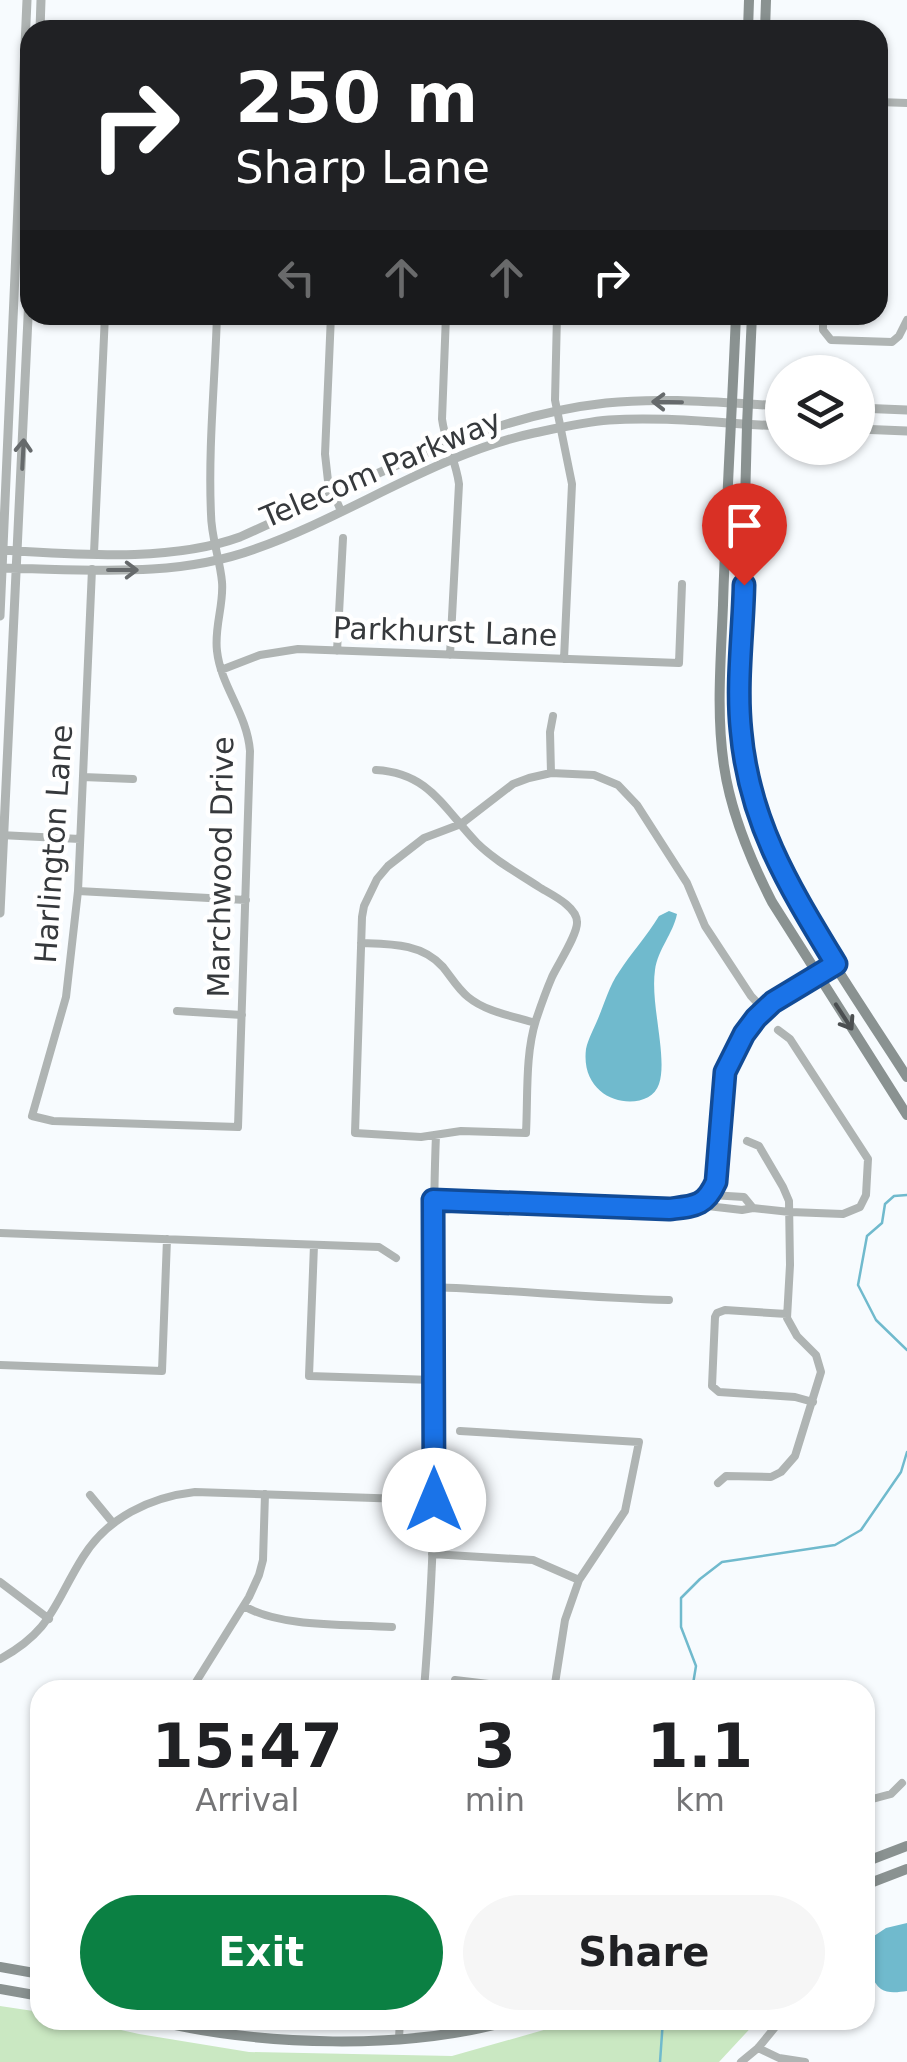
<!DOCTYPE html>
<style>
:root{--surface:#fff;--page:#f6f6f6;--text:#202124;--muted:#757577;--accent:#0b8043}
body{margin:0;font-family:"DejaVu Sans",sans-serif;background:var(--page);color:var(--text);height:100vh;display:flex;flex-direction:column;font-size:38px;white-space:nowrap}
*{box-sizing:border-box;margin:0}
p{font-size:32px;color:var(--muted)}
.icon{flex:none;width:55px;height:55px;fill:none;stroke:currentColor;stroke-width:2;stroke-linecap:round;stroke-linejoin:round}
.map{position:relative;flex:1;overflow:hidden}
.sheet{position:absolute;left:30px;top:1680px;width:845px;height:350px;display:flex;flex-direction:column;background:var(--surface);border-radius:30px;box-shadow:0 2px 8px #0004}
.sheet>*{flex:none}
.top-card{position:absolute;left:20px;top:20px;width:868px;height:305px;border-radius:30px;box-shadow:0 2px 8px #0004;background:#202124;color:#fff;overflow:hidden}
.tools{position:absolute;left:765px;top:355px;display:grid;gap:20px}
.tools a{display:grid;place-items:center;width:110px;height:110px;border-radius:50%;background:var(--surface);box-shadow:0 2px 8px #0004;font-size:50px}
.pin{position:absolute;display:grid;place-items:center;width:85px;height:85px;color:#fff;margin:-102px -42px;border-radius:50% 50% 50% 0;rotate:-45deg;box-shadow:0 0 10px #0007}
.pin .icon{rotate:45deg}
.me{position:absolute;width:110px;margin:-55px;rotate:0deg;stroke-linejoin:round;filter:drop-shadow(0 0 8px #0008)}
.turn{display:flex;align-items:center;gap:35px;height:210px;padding:0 50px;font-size:45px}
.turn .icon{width:130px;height:130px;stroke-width:2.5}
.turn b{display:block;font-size:70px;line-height:85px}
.lanes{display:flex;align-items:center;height:95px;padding:0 50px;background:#0003;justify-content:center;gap:50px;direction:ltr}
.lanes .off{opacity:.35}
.eta{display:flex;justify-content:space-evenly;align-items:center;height:170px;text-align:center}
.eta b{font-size:60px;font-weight:600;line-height:70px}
.button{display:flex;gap:20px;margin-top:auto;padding:20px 50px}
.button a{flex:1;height:115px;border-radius:60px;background:var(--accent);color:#fff;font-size:40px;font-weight:600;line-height:115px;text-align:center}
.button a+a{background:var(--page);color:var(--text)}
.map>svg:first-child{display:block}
.green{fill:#cae8c2}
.water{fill:#70bacd}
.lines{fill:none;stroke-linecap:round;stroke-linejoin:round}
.stream{stroke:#70bacd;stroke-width:2.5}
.minor{stroke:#afb4b3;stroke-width:8}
.tertiary{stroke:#afb4b3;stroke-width:9}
.secondary{stroke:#8a9291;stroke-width:10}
.oneway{stroke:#666a6c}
.oneway2{stroke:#4b4f51}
.route-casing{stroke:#114b97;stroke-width:25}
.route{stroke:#1a73e8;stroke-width:18}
.labels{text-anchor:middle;stroke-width:9;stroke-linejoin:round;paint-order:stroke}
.street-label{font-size:30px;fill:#36393c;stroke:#fff}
</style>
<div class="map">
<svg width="907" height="2062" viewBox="0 0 907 2062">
<rect width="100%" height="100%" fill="#f7fbfe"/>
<path class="green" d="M0,2006L40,2012V2020H76L139,2034L249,2052L452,2056L579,2020H758L719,2062H0Z"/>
<path class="water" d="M669,911L677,914C673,934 658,949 655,970C650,1004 668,1057 659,1084C649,1115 579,1106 586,1049C588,1040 593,1030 597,1021C604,1005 609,986 619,972C631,953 647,936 659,916Z
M907,1923V1991C899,1992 888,1994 881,1989C867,1978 868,1953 871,1938L886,1928Z"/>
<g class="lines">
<path class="stream" d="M907,1195L894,1196L885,1204L882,1223L867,1236L858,1285L876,1320L907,1350
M692,1690L696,1666L681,1627V1598L700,1579L722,1562L835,1545L861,1530L901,1472L907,1452
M660,2062L663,2020"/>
<path class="minor" d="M878,102L907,103
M331,315L325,454L328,481L341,511
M446,315L442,419C445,442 456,461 459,484L450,655
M557,315L555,400L572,484L564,659
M823,315V330L831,340L892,342L899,336L907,320
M94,553L105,315
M92,569L78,891L66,997L32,1116L53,1121L238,1127L250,751C247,713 221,687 217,651C214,627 224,605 222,582C220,559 211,537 211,514C208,449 215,380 217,315
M337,651L343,538
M221,670L260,655L298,649L679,663L682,584
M376,770C430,773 444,809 477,843C495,861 518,873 539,887C550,894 577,906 577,922C578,934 558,964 552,977C546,991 541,1005 536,1020C525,1055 528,1096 526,1133L461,1131L421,1137L355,1133L362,917L364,906L377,879L388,866L424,838L461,824L513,784L529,778L551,773L594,775L618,785L637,805L687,883L705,926L751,996L764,1010
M551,773L550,732L553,716
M83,777L133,779
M0,835L80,839
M78,891L246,900
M361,943C390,944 422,943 443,967C451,977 458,989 468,997C486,1012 513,1016 535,1023
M177,1011L242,1015
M711,1195L744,1197L753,1208
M433,1200L669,1209C694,1206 705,1207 717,1182L725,1072L744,1034L756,1018L773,1002L836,964
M699,1205L742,1210L753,1208L790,1212L843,1214L860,1207L866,1195L868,1159L790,1039L778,1030
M0,1233L379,1247L396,1258
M314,1245L309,1376L433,1380
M432,1287C512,1290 590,1298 669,1300
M787,1314L725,1310L717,1313L715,1317L712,1386L719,1392L795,1397L813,1402
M0,1365L162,1371L167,1239
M460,1431L639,1442L625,1511L579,1580L565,1620L554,1690
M718,1483L726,1476L771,1477L781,1472L795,1456L821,1372L816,1355L797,1336L787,1318L790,1265L789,1201L783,1187L759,1146L747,1141
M90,1495L113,1523
M432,1554L533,1560L579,1580
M0,1582L49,1619
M244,1606C281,1628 349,1624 392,1627
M0,1659C53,1630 54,1603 83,1557C107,1518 150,1497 195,1492L434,1500
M455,1680L539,1690
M191,1690L249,1597L259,1575L263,1560L265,1494
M424,1690C429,1626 433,1562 434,1498C435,1377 431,1256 436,1135
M865,1801L891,1794L902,1783
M399,2038L400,2020
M758,2048L779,2058L805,2062
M741,2062L758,2048L781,2020"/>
<path class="tertiary" d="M40,30L41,0
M858,408L907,410
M858,429L907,431
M0,550C76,554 168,563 240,537C357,485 477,417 606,403C663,397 725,403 782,406
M0,568C85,569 173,579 255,549C349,516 436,454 534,433C558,428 584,422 609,420C666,416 725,424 782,426
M0,616L27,0
M0,913L30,275"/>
<path class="secondary" d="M748,30L749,0
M765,30L766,0
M736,315C732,412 726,508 723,605C721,658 716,713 724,766C731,814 750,859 772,902L907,1115
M752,315L747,425L740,702C742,845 834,962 907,1077
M865,1862L907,1846
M865,1885L907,1869
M0,1967L40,1974
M0,1989L40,1996
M152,2020C260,2046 406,2051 513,2020"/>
</g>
<defs><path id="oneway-shaft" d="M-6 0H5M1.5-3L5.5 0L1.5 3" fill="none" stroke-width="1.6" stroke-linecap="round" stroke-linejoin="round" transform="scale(2.5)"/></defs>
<g class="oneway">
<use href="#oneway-shaft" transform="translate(667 402) rotate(-179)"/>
<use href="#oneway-shaft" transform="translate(23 454) rotate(-87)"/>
<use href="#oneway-shaft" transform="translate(123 570)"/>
</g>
<use class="oneway2" href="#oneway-shaft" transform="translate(844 1017) rotate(57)"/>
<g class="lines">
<g class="route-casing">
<path id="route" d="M434,1500L433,1200L669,1209C694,1206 705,1207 716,1182L725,1072L744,1034L756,1018L773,1002L836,964C790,888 749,823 741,731C736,683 743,633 744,585"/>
</g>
<use href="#route" class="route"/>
</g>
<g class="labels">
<g class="street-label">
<text transform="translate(381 469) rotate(-23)" y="10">Telecom Parkway</text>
<text transform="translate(445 632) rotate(2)" y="10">Parkhurst Lane</text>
<text transform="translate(54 844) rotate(-86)" y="10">Harlington Lane</text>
<text transform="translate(221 867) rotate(-89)" y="10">Marchwood Drive</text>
</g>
</g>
</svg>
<div class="tools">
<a><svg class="icon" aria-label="layers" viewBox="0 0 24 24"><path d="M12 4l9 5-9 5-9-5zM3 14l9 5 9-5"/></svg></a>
</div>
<div class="pin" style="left:744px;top:585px;background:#d93025"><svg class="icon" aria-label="arrive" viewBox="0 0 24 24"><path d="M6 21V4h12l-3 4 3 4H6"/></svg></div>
<svg class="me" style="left:434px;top:1500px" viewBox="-20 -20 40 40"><circle r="19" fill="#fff"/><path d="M0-13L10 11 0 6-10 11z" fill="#1a73e8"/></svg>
<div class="top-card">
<div class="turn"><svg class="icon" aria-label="right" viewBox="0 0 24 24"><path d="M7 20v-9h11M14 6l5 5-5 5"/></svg><div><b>250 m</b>Sharp Lane</div></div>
<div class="lanes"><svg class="icon off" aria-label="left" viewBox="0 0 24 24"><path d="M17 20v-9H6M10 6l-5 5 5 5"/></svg><svg class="icon off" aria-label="ahead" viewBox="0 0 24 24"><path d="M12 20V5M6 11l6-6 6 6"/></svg><svg class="icon off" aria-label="ahead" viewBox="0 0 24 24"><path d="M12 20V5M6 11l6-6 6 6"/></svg><svg class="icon" aria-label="right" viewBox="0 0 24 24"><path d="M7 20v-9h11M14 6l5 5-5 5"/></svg></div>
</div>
<section class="sheet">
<div class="eta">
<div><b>15:47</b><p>Arrival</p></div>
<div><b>3</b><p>min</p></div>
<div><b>1.1</b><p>km</p></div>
</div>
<div class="button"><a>Exit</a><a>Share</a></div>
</section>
</div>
